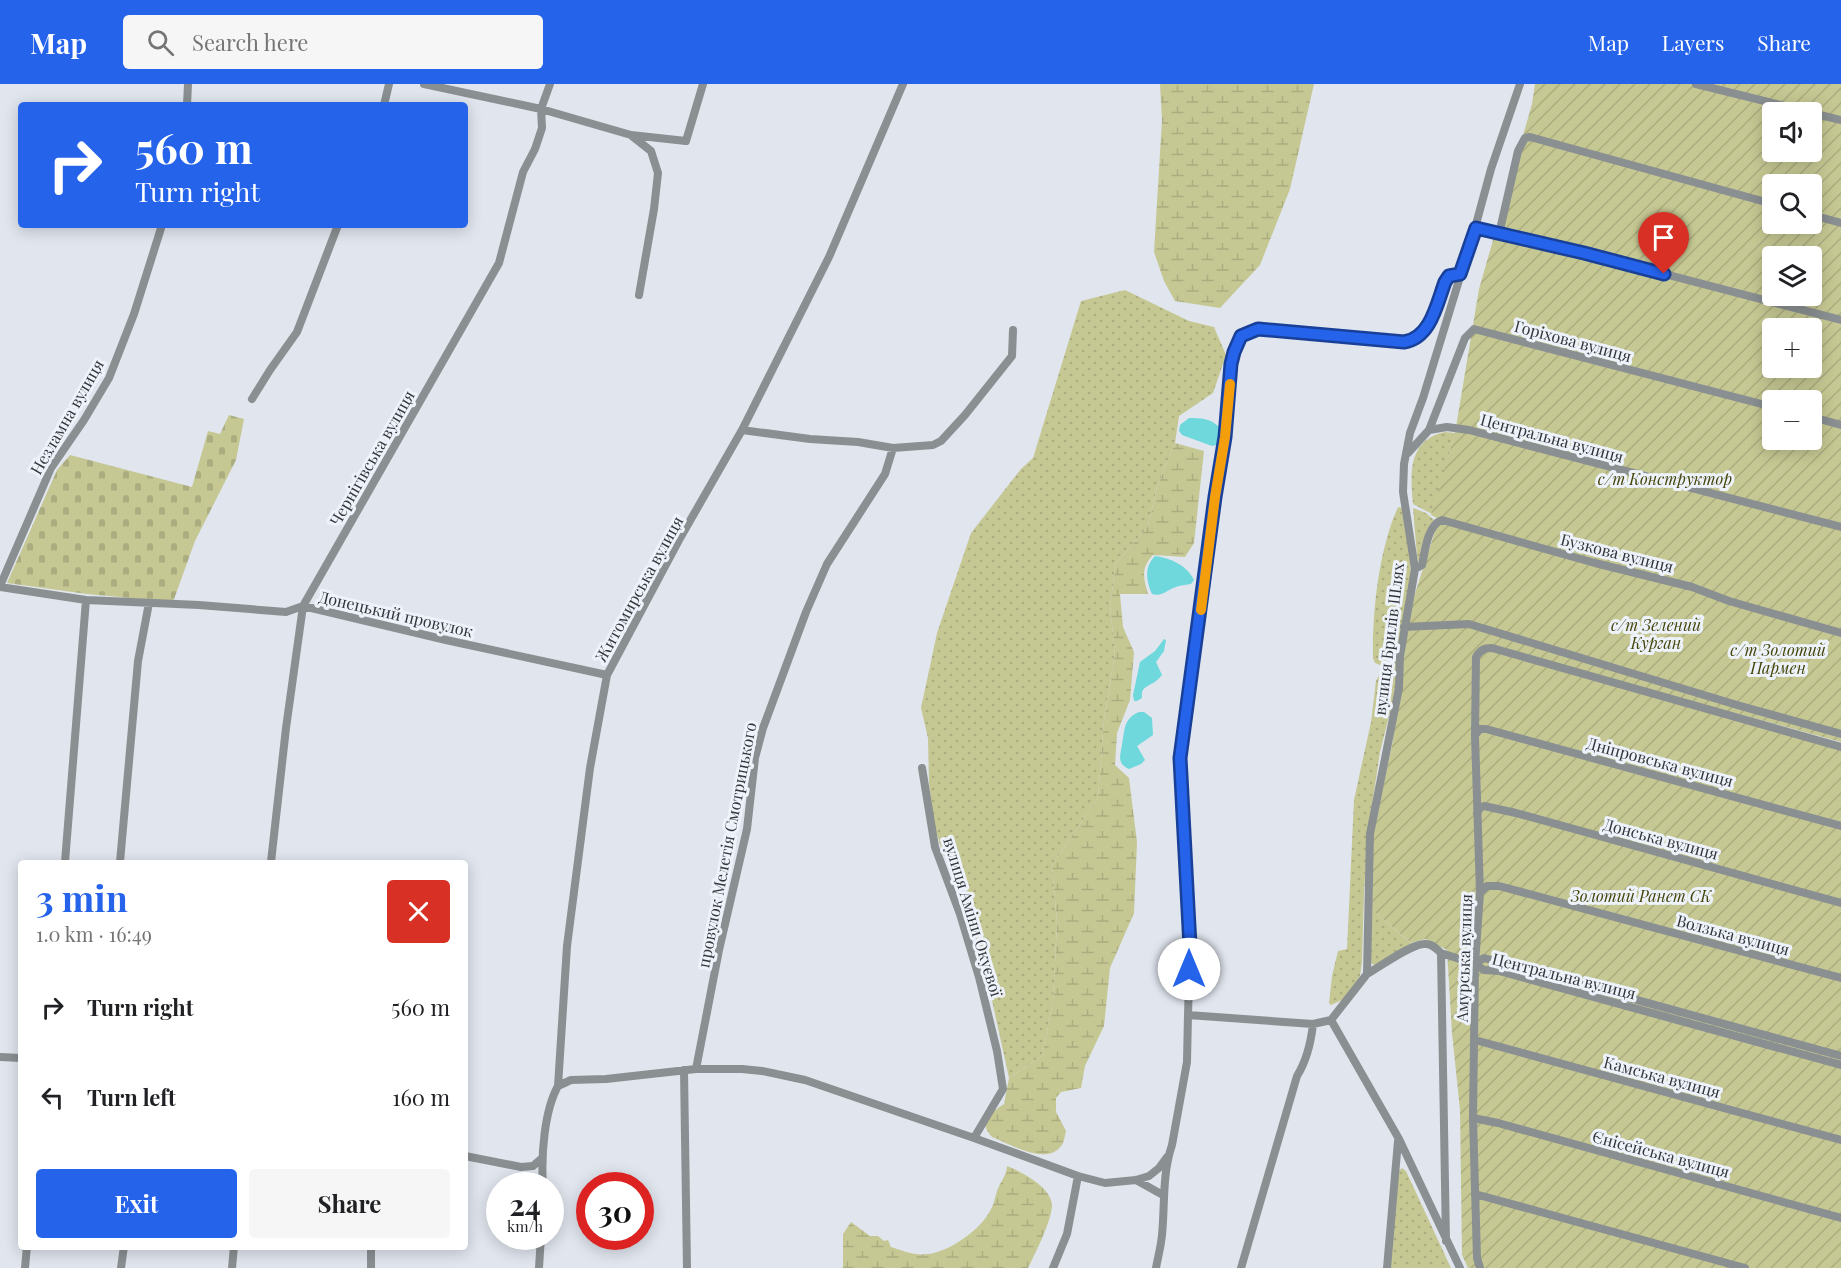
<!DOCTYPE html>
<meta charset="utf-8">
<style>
:root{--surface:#fff;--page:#f6f6f6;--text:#202124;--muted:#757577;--accent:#2563eb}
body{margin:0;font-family:"Playfair Display",serif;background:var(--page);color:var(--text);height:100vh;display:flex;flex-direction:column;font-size:22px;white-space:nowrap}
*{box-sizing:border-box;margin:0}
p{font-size:20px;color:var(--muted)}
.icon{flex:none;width:33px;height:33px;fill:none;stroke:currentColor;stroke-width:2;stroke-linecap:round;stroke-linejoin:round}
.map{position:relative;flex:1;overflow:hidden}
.sheet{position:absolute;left:18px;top:776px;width:450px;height:390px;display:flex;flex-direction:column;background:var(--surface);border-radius:6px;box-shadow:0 3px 15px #0003}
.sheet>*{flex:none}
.banner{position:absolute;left:18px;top:18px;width:450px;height:126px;border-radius:6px;box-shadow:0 3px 15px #0003;background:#2563eb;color:#fff;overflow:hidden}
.controls{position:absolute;left:1762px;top:18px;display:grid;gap:12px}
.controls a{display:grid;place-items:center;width:60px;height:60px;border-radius:6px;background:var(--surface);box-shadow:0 3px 15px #0003;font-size:30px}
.speed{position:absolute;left:486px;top:1088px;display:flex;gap:12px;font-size:30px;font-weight:700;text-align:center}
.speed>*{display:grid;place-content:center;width:78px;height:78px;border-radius:50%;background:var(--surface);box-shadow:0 3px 15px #0003;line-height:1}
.speed small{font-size:15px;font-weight:400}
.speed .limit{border:9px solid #d22;background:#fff;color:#111}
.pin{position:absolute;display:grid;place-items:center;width:51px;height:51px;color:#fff;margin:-62px -26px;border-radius:50% 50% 50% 0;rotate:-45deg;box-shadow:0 0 6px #0007}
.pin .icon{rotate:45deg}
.me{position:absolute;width:66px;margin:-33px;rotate:0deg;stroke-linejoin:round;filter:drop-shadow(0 0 4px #0008)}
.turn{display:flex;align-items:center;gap:21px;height:126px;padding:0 18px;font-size:27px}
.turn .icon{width:78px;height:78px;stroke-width:2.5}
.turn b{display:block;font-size:42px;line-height:51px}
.round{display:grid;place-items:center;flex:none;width:63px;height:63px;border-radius:6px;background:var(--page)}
.overview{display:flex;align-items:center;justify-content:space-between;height:102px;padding:0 18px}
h1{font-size:36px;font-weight:700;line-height:45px;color:var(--accent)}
.button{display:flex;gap:12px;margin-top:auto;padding:12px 18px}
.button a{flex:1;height:69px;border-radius:6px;background:var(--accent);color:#fff;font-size:24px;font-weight:700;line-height:69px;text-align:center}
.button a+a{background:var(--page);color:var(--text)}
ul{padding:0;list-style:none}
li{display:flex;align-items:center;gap:18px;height:90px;padding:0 18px}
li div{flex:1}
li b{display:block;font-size:22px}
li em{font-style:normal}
header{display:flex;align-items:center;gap:36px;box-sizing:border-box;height:84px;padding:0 30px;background:var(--accent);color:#fff}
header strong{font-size:28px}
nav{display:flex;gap:33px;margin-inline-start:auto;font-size:21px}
.search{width:420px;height:54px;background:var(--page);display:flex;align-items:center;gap:15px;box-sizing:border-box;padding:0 21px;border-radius:6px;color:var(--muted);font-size:22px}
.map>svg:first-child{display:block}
.grass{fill:url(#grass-dots)}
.wetland{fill:url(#wetland-marsh)}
.cemetery{fill:url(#cemetery-stones)}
.garden{fill:url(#garden-furrows);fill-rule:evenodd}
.water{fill:#6ed8dc}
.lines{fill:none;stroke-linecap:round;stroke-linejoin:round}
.minor{stroke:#8a8f91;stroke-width:8}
.route-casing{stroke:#184099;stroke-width:15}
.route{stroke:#2563eb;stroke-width:10}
.slow{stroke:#f59e0b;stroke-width:10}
.labels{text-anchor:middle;stroke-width:6;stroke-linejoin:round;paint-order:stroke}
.street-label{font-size:16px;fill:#333538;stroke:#edf2fb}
.park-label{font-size:16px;font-style:italic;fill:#434408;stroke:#edf2fb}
</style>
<header>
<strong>Map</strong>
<div class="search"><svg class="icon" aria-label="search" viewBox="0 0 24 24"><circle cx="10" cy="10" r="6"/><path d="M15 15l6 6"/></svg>Search here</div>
<nav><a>Map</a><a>Layers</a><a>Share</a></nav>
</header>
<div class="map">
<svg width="1841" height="1184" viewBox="0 0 1841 1184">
<defs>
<pattern id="grass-dots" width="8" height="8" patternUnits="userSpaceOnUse" patternTransform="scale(1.5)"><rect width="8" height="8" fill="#c6c893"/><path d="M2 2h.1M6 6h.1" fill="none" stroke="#abac80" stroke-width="1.8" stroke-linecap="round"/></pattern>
<pattern id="wetland-marsh" width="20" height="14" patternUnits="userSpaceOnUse" patternTransform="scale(1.5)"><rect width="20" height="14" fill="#c6c893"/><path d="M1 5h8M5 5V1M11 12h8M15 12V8" fill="none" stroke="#abac80"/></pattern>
<pattern id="cemetery-stones" width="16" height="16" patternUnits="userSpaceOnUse" patternTransform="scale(1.5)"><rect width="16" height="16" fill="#c6c893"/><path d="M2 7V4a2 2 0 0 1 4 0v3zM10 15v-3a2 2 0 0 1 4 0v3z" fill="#abac80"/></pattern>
<pattern id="garden-furrows" width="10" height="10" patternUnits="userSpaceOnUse" patternTransform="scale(1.5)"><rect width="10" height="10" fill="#c6c893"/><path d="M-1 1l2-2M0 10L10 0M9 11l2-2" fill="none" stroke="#abac80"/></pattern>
</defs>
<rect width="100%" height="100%" fill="#e0e5ee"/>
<path class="grass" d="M1125,206L1189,237L1214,243L1226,271L1213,309L1179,332L1175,359L1157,403L1148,442L1116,479L1110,522L1115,570L1104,636L1098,714L1052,781L1057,839L1053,918L1042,972L1009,994L986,889L968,831L967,801L957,779L943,771L934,740L929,699L928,654L921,624L937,549L971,449L1021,385L1033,374L1081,217Z
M1445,348L1455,349L1432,430L1413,420C1410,389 1408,356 1445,348Z
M1398,423L1402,424L1408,454L1411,487L1398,568L1380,581L1375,579L1373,574C1372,528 1379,465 1398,423Z
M1413,424L1426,429L1434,436L1419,480L1417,472Z
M1393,576L1396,577L1397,601L1380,668L1368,748L1364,809L1362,878L1360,892L1346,914L1331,921L1329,919L1332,892L1338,867L1347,865L1354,716L1371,638L1376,597L1383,585Z
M1372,826L1413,861L1376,881L1372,880L1370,873Z
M1402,1084L1406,1087L1451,1184H1390L1399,1087Z"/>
<path class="wetland" d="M1160,0H1314L1290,105L1260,181L1220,224L1175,217L1164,197L1154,168L1162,36Z
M1175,359L1204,367L1194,459L1185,473L1153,471C1141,484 1143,493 1148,510H1120L1123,543L1134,568L1130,616L1117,649L1115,681L1129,694L1137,758L1134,829L1110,884L1104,942L1085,982L1081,1004L1061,1008L1056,1014V1028L1066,1047C1065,1051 1064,1058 1062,1061C1047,1083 1010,1060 992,1053C977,1037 991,1029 1004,1020L1009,994L1042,972L1053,918L1057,839L1052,781L1098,714L1104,636L1115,570L1110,522L1116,479L1148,442L1157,403Z
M1007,1082C1022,1088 1051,1103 1052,1121C1052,1136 1035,1170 1028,1184H843V1150L851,1138L870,1152H878L884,1157L888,1156L891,1163C903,1167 915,1172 928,1170C949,1168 982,1145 991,1125C994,1120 995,1113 997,1107C1000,1098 1007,1091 1007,1082Z"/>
<path class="cemetery" d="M229,331L244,335L236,376L195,457L173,518L87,510L7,499L57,386L70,371L192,403L208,347L220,350Z"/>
<path class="garden" d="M1535,0H1841V658L1713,623L1841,661V1184H1468L1462,1171L1460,1026L1452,949L1447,866L1425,855L1411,859L1372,826L1373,749L1392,661L1402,591L1407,543L1409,528L1439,435L1431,431L1455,349L1479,205L1532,20ZM1773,28H1812V68H1773ZM1773,100H1812V140H1773ZM1773,172H1812V212H1773ZM1773,244H1812V284H1773ZM1773,316H1812V356H1773Z"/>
<path class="water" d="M1189,334C1201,334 1210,334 1219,343L1220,358L1217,361L1212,362L1182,351L1179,347L1180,341Z
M1155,472C1170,474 1187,481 1194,496L1191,500C1186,501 1181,501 1176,503C1166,506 1163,513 1152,510C1146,497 1144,483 1155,472Z
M1164,555L1166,556L1164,567L1156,578L1162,591C1159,594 1156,598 1151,600C1145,604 1141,604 1142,614L1137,617H1134L1133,611L1140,578L1155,567Z
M1139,628H1144L1152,634L1153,651L1137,662L1145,676L1141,680L1129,685C1117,680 1120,672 1122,661C1125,646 1123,635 1139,628Z"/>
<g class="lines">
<path class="minor" d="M424,0L541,25L631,51L686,57L703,0
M1696,0L1809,28
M187,21L188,0
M384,21L389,0
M1812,29L1841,36
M632,52L651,67L658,89L654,125L639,211
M1812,131L1841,139
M1475,144L1584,169L1841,236
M1499,150L1518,67L1525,54L1530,53L1773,120
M1351,252L1382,255
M1352,253C1364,254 1399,260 1409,257C1431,252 1438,216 1445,198L1449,192L1460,190
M252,315L270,286L297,248L338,141
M1812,333L1841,341
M742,346L810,355L858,358L893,364L933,361L941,357L965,331L1012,272L1013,246
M1429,346L1447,343L1469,346L1841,443
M1408,369L1429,346L1465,254L1474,245L1773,323
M1415,485L1422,481C1425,468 1427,441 1442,436L1595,479L1692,503L1729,517L1841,549
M0,502L51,384L84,336L109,294L134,230L162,141
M0,503L86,516L199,521L286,528L303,522L446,556L607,591
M1404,543L1469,540L1737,621L1841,650
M1475,651L1480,645H1486L1841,742
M922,684L935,763L960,830L979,893L997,967L1003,1005L974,1054
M1477,729L1480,724L1484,722L1516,729L1841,819
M65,778L86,516
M120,778L138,577L149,519
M271,778L286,644L303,522L499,179L523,88L535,65L542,44L541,25L550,0
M1480,809L1487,802H1499L1841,894
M1475,880L1484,874L1841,972
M1367,890C1380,883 1413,858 1426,860C1432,860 1437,865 1441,869
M1188,931L1313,940L1331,936
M1331,936L1367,890L1370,750L1399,604L1400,572L1415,485L1403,408L1404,380L1410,349L1423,314L1475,144L1491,85L1520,0
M1331,936L1399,1055L1460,1184
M1475,956L1841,1056
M0,973L21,974
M696,985L719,866L747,745L755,674L763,644L806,528L827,480L885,390L893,364
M684,986L687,1184
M558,1002L571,996L606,995L696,985H742L762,987L805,996L974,1054L1078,1092L1105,1099L1136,1096L1149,1092L1159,1084L1167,1073
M1473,1034L1498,1039L1841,1134
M465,1072L521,1083L533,1082L541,1075
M1136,1096L1163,1111
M543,1101C541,1073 544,1027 558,1002L567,862L590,684L607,591L679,456L742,346L829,173L903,0
M1475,1110L1745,1184
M1446,1157L1441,869L1475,880L1484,886L1499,887L1841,981
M25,1184L27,1162
M121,1184L124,1162
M232,1184L234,1162
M371,1184V1162
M539,1184L541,1152
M1053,1184L1067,1150L1078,1092
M1156,1184C1158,1173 1161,1162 1162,1151C1165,1121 1162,1090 1172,1061L1187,978L1188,931L1190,862L1180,674L1215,413L1225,353L1231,280L1234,268L1241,252L1254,246L1267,243L1355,251
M1241,1184L1297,992C1307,976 1311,958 1313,940
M1387,1184L1398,1057
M1480,1184L1477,1174L1473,1034L1475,880L1480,809L1475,652L1476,573C1480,566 1484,564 1492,564L1841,663"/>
</g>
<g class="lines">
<g class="route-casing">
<path id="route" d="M1189,885L1190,862L1180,674L1215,413L1225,353L1231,280L1234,268L1241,252L1258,245L1404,258C1431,254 1437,219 1445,198L1449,192L1460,190L1476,144L1584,169L1664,190"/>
</g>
<use href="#route" class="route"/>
<path class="slow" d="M1201,526L1215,413L1225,353L1230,300"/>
</g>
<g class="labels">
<g class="street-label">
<text transform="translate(1573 257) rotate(15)" y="6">Горіхова вулиця</text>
<text transform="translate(67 333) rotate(-60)" y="6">Незламна вулиця</text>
<text transform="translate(1552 354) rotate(15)" y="6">Центральна вулиця</text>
<text transform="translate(372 374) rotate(-60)" y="6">Чернігівська вулиця</text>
<text transform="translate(1617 469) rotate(14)" y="6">Бузкова вулиця</text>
<text transform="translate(639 505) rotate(-61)" y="6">Житомирська вулиця</text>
<text transform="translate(396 530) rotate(13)" y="6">Донецький провулок</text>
<text transform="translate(1389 555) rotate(-83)" y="6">вулиця Брилів Шлях</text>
<text transform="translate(1660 678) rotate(15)" y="6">Дніпровська вулиця</text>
<text transform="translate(1661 755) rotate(15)" y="6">Донська вулиця</text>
<text transform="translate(727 761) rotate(-79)" y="6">провулок Мелетія Смотрицького</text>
<text transform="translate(973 833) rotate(73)" y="6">вулиця Аміни Окуєвої</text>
<text transform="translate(1733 851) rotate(15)" y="6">Волзька вулиця</text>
<text transform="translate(1464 874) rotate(-88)" y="6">Амурська вулиця</text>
<text transform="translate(1564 892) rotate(14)" y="6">Центральна вулиця</text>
<text transform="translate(1662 993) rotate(15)" y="6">Камська вулиця</text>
<text transform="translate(1661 1070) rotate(15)" y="6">Єнісейська вулиця</text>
</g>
<g class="park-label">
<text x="1665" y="401">с/т Конструктор</text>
<text x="1656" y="547">с/т Зелений<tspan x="1656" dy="18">Курган</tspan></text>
<text x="1778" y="572">с/т Золотий<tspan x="1778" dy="18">Пармен</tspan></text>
<text x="1641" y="818">Золотий Ранет СК</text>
</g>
</g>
</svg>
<div class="controls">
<a><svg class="icon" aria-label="sound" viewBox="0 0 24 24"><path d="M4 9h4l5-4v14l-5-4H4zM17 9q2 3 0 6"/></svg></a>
<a><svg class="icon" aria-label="search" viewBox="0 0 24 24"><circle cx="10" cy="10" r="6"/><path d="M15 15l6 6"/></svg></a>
<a><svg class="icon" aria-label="layers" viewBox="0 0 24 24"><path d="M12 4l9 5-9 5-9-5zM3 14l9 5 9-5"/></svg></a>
<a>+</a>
<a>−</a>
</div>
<div class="speed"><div>24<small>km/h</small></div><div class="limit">30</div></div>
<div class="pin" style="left:1664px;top:190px;background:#d93025"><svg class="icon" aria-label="arrive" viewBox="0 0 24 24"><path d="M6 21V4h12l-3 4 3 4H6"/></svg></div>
<svg class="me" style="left:1189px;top:885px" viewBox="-20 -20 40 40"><circle r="19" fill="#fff"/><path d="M0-13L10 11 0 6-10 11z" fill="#2563eb"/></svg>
<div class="banner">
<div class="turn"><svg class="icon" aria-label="right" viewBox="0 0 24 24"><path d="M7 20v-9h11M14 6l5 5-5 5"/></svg><div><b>560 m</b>Turn right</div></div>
</div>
<section class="sheet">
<div class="overview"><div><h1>3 min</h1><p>1.0 km · 16:49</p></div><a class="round" style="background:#d93025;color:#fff"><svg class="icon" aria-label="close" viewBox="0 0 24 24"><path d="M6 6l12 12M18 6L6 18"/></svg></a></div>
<ul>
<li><svg class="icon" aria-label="right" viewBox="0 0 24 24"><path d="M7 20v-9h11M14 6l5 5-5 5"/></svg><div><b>Turn right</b></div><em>560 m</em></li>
<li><svg class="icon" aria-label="left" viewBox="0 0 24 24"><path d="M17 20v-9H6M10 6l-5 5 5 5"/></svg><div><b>Turn left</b></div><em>160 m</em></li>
</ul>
<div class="button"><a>Exit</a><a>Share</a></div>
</section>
</div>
